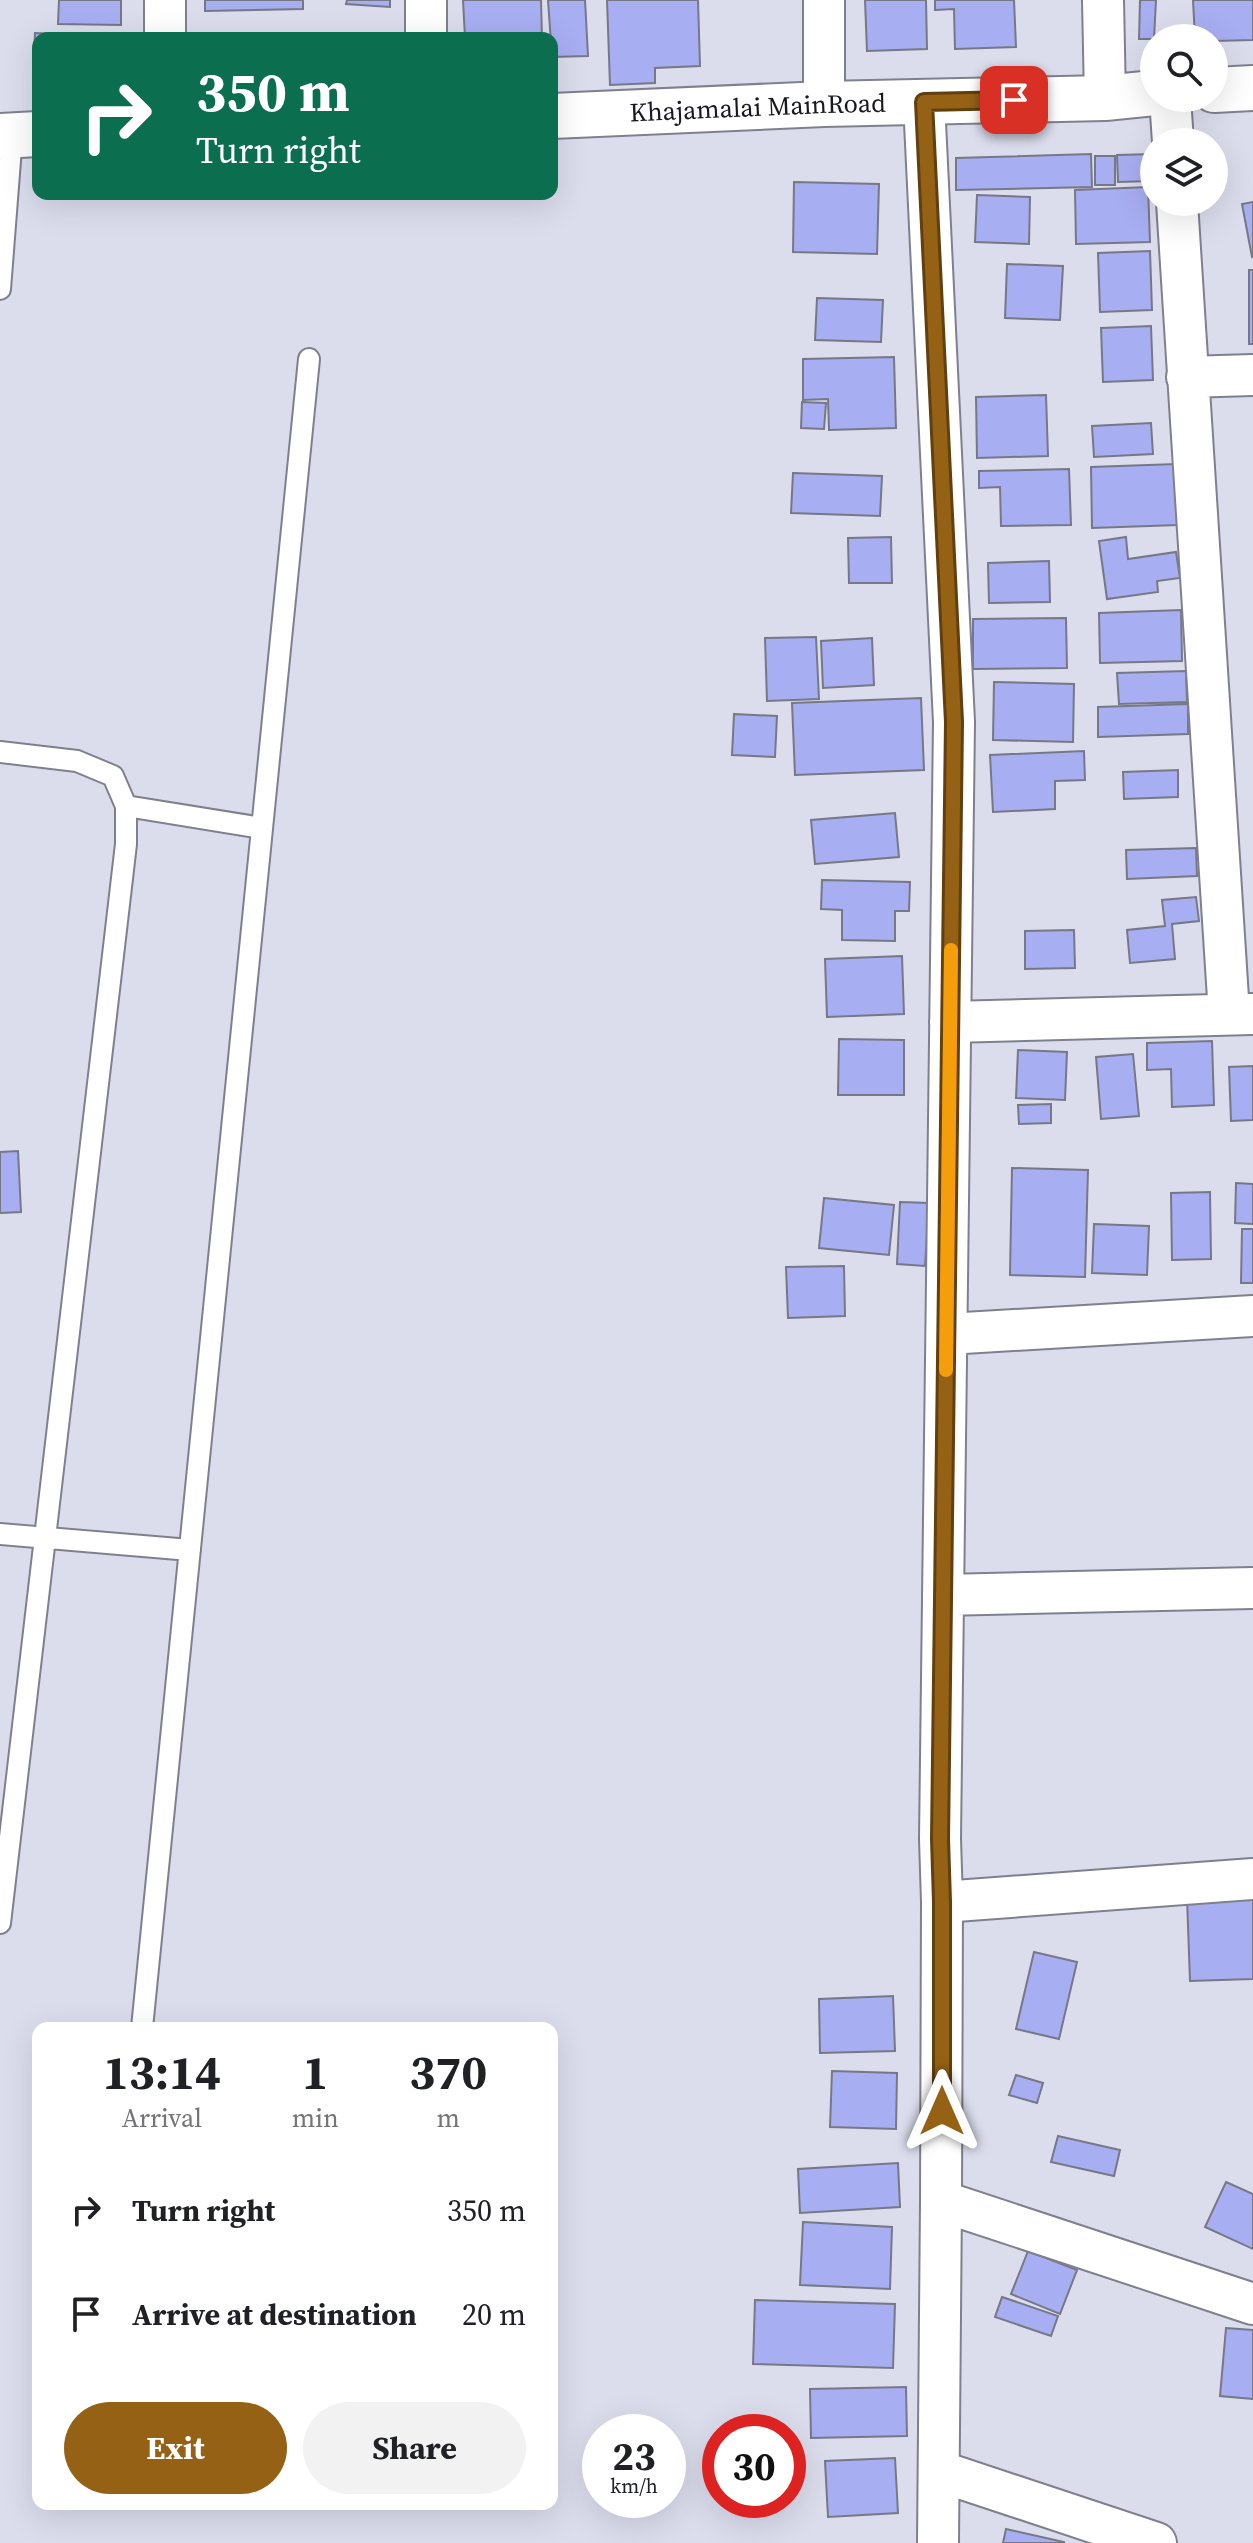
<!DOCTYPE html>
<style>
:root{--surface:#fff;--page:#f2f2f2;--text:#202124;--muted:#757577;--accent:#956115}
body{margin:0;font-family:"Source Serif 4",serif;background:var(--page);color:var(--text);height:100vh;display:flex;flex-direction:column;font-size:30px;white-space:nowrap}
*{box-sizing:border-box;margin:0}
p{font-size:26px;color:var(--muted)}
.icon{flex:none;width:44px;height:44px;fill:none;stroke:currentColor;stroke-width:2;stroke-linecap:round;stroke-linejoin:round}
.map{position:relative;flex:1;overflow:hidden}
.drawer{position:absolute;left:32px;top:2022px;width:526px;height:488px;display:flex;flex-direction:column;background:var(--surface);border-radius:16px;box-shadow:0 8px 32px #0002}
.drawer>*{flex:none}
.guide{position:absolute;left:32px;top:32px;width:526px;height:168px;border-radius:16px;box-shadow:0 8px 32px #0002;background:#0b6e4f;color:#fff;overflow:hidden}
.tools{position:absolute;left:1140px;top:24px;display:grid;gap:16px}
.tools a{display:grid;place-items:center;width:88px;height:88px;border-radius:50%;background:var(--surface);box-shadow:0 8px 32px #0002;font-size:40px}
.speed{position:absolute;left:582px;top:2414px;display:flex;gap:16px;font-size:40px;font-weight:700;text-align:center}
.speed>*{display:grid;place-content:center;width:104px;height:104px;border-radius:50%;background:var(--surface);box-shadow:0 8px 32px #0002;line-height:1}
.speed small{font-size:20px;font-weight:400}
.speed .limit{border:12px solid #d22;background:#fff;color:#111}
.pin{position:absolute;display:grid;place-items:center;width:68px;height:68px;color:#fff;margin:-34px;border-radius:16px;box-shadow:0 4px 12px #0006}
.me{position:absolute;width:88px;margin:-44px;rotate:0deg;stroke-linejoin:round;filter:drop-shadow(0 0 6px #0008)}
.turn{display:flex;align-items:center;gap:28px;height:168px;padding:0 32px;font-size:36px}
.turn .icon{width:104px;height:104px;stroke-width:2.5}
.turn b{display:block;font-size:56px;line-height:68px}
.eta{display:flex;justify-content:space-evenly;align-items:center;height:136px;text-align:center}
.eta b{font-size:48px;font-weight:700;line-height:56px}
.button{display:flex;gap:16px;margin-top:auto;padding:16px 32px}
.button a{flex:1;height:92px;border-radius:48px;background:var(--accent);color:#fff;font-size:32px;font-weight:700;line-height:92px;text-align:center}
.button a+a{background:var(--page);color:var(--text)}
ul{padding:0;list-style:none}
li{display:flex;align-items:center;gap:24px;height:104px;padding:0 32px}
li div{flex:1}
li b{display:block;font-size:30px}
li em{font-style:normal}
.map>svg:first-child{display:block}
.building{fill:#a8aef2;stroke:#767886;stroke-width:2}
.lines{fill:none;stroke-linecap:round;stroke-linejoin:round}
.service-casing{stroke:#7f808e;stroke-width:24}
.minor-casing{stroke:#7f808e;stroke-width:44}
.secondary-casing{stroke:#7f808e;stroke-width:48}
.service{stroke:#fff;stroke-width:20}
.minor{stroke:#fff;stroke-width:40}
.secondary{stroke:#fff;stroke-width:44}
.route-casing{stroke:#613f0e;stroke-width:20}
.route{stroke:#956115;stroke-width:14}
.slow{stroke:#f59e0b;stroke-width:14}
.labels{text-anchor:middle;stroke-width:7;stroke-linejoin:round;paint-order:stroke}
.street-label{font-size:26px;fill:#18191e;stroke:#fff}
</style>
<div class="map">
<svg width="1253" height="2543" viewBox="0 0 1253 2543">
<rect width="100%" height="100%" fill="#dbdded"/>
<path class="building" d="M59,0H121V25L58,24Z
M205,0H303V9L205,11Z
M347,0H390V7L346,4Z
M463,0H541L542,38H465Z
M548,0H585L588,56L552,57Z
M607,0H698L700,66L655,68V83L610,85Z
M865,0H926L927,49L867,51Z
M935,0H1014L1016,47L955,49L954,9L935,10Z
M1140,0H1156L1154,39H1139Z
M1193,0H1253V40L1214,41V38H1195Z
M35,33L129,37V38H38V77H33Z
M1091,154L1092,187L956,190V158Z
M1154,154V181L1118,182L1117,155Z
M1095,156H1115V185H1095Z
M794,182L879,184L877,254L793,252Z
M1148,187L1150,242L1076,244L1075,190Z
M977,195L1030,197L1029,244L975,242Z
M1253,202V257H1252L1242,204Z
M1150,251L1152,310L1100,312L1098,253Z
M1007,264L1063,266L1060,320L1005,318Z
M1249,270H1253V344H1249Z
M817,298L883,300L881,342L815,340Z
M1151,326L1153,380L1103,382L1101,328Z
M894,357L896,428L829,430L828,399L803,400V359Z
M1046,395L1048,456L977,458L976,397Z
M802,402L826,403L824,429L801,428Z
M1151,423L1153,454L1094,457L1092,426Z
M1176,464L1178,525L1092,528L1091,467Z
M1069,469L1071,525L1001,526L1000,487L979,488V471Z
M793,473L882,476L880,516L791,513Z
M891,537L892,583H849L848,538Z
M1126,537L1128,559L1176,552L1180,578L1157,581L1158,592L1107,599L1099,541Z
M1049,561L1050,602L989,603L988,563Z
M1181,610L1182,661L1100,663L1099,613Z
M1066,618L1067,668L973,669V619Z
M816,637L819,699L767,701L765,638Z
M872,638L874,685L823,688L821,641Z
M1186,671L1187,702L1119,704L1117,673Z
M994,682L1074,684L1073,742L993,740Z
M921,698L924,770L795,775L792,703Z
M1188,704V734L1098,737V707Z
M734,714L777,716L775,757L732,755Z
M1084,751L1085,780L1055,781V809L993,812L990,755Z
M1178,770V797L1124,799L1123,772Z
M895,813L899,857L815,864L811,820Z
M1196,848L1197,876L1127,879L1126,850Z
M822,880L910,882L909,911H895V941L842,940V910L821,909Z
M1196,897L1199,921L1172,924L1175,959L1130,963L1127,930L1165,926L1162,900Z
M1074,930L1075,968L1025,969V931Z
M902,956L904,1014L827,1017L825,959Z
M839,1039L904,1040V1095H838Z
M1212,1041L1214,1105L1172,1107L1171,1069L1147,1070V1043Z
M1018,1050L1067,1052L1065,1100L1016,1098Z
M1133,1054L1139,1116L1101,1119L1096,1057Z
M1253,1066V1120L1231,1121L1229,1067Z
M1051,1104V1123L1019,1124L1018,1105Z
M18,1151L21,1212L0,1213V1152Z
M1012,1168L1088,1170L1085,1277L1010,1275Z
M1236,1183L1253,1184V1224L1235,1223Z
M1210,1192L1211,1259L1172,1260L1171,1193Z
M824,1198L894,1205L889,1255L819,1248Z
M900,1202L929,1203L925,1266L897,1264Z
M1094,1224L1149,1226L1147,1275L1092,1273Z
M1242,1229H1253V1283H1241Z
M844,1266L845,1316L788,1318L786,1267Z
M1253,1896V1979L1190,1981L1187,1898Z
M1034,1952L1077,1962L1059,2039L1016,2029Z
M893,1996L895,2051L820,2053L819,1999Z
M832,2071L897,2073L896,2129L830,2127Z
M1016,2075L1043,2083L1037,2103L1009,2095Z
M1058,2136L1120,2150L1114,2176L1051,2162Z
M898,2163L900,2207L800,2213L798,2169Z
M1226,2182L1253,2194V2249L1205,2227Z
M803,2222L892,2227L890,2289L800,2285Z
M1028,2251L1077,2270L1060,2314L1011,2294Z
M1002,2297L1058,2316L1051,2336L995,2317Z
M755,2300L895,2304L893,2368L753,2364Z
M1226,2328L1253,2330V2399L1220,2396Z
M906,2387L907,2436L811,2438L810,2389Z
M895,2458L898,2513L828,2517L825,2461Z
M1006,2529L1064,2542V2543H1003Z"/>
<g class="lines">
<g class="service-casing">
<path id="service" d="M0,289L12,135
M0,752L77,761L113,776L126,806V844L0,1923
M126,806L262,828
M0,1534L190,1550
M142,2028L309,359"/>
</g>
<g class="minor-casing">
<path id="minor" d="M165,0V38
M426,0V38
M824,0V104
M1103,0L1105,98
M1170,98L1173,142
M924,102L954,722L940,1839L942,1902L941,2201L1253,2304
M1177,202L1229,1014
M1187,377L1253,375
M950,1022L1253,1014
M947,1334L1253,1316
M943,1595L1253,1588
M942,1902L1253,1879
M939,2471L1156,2543
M938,2543L941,2201"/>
</g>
<g class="secondary-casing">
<g id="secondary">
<path d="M1214,90L1253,88"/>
<path id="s1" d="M552,116L824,104L1105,98L1154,93"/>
<path d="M0,136L38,134"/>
</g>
</g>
<use href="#service" class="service"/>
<use href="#minor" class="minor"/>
<use href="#secondary" class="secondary"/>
</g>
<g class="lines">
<g class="route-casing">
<path id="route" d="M942,2111V1902L940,1839L954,722L924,102L1014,100"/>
</g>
<use href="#route" class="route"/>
<path class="slow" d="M946,1370L951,950"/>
</g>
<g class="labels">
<g class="street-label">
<text dy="9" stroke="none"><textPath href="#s1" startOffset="206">Khajamalai MainRoad</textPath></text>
</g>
</g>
</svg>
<div class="tools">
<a><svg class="icon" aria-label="search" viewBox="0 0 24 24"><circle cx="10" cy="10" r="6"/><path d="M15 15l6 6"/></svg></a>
<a><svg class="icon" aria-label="layers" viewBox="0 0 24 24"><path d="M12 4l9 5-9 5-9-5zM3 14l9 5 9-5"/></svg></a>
</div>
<div class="speed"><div>23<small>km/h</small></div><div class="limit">30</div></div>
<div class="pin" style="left:1014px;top:100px;background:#d93025"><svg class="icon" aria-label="arrive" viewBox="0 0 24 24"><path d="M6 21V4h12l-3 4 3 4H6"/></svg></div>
<svg class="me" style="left:942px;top:2111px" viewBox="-20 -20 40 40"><path d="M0-17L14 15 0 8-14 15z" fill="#956115" stroke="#fff" stroke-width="4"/></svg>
<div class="guide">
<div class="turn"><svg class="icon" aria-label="right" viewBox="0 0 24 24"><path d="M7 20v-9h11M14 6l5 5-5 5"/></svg><div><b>350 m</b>Turn right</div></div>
</div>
<section class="drawer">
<div class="eta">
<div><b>13:14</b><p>Arrival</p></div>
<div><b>1</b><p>min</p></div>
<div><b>370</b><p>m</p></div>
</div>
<ul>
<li><svg class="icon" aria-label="right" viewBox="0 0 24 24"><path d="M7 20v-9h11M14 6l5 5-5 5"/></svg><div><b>Turn right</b></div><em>350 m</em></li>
<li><svg class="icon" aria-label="arrive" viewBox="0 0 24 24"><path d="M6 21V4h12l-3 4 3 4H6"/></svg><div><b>Arrive at destination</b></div><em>20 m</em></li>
</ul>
<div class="button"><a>Exit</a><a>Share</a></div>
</section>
</div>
